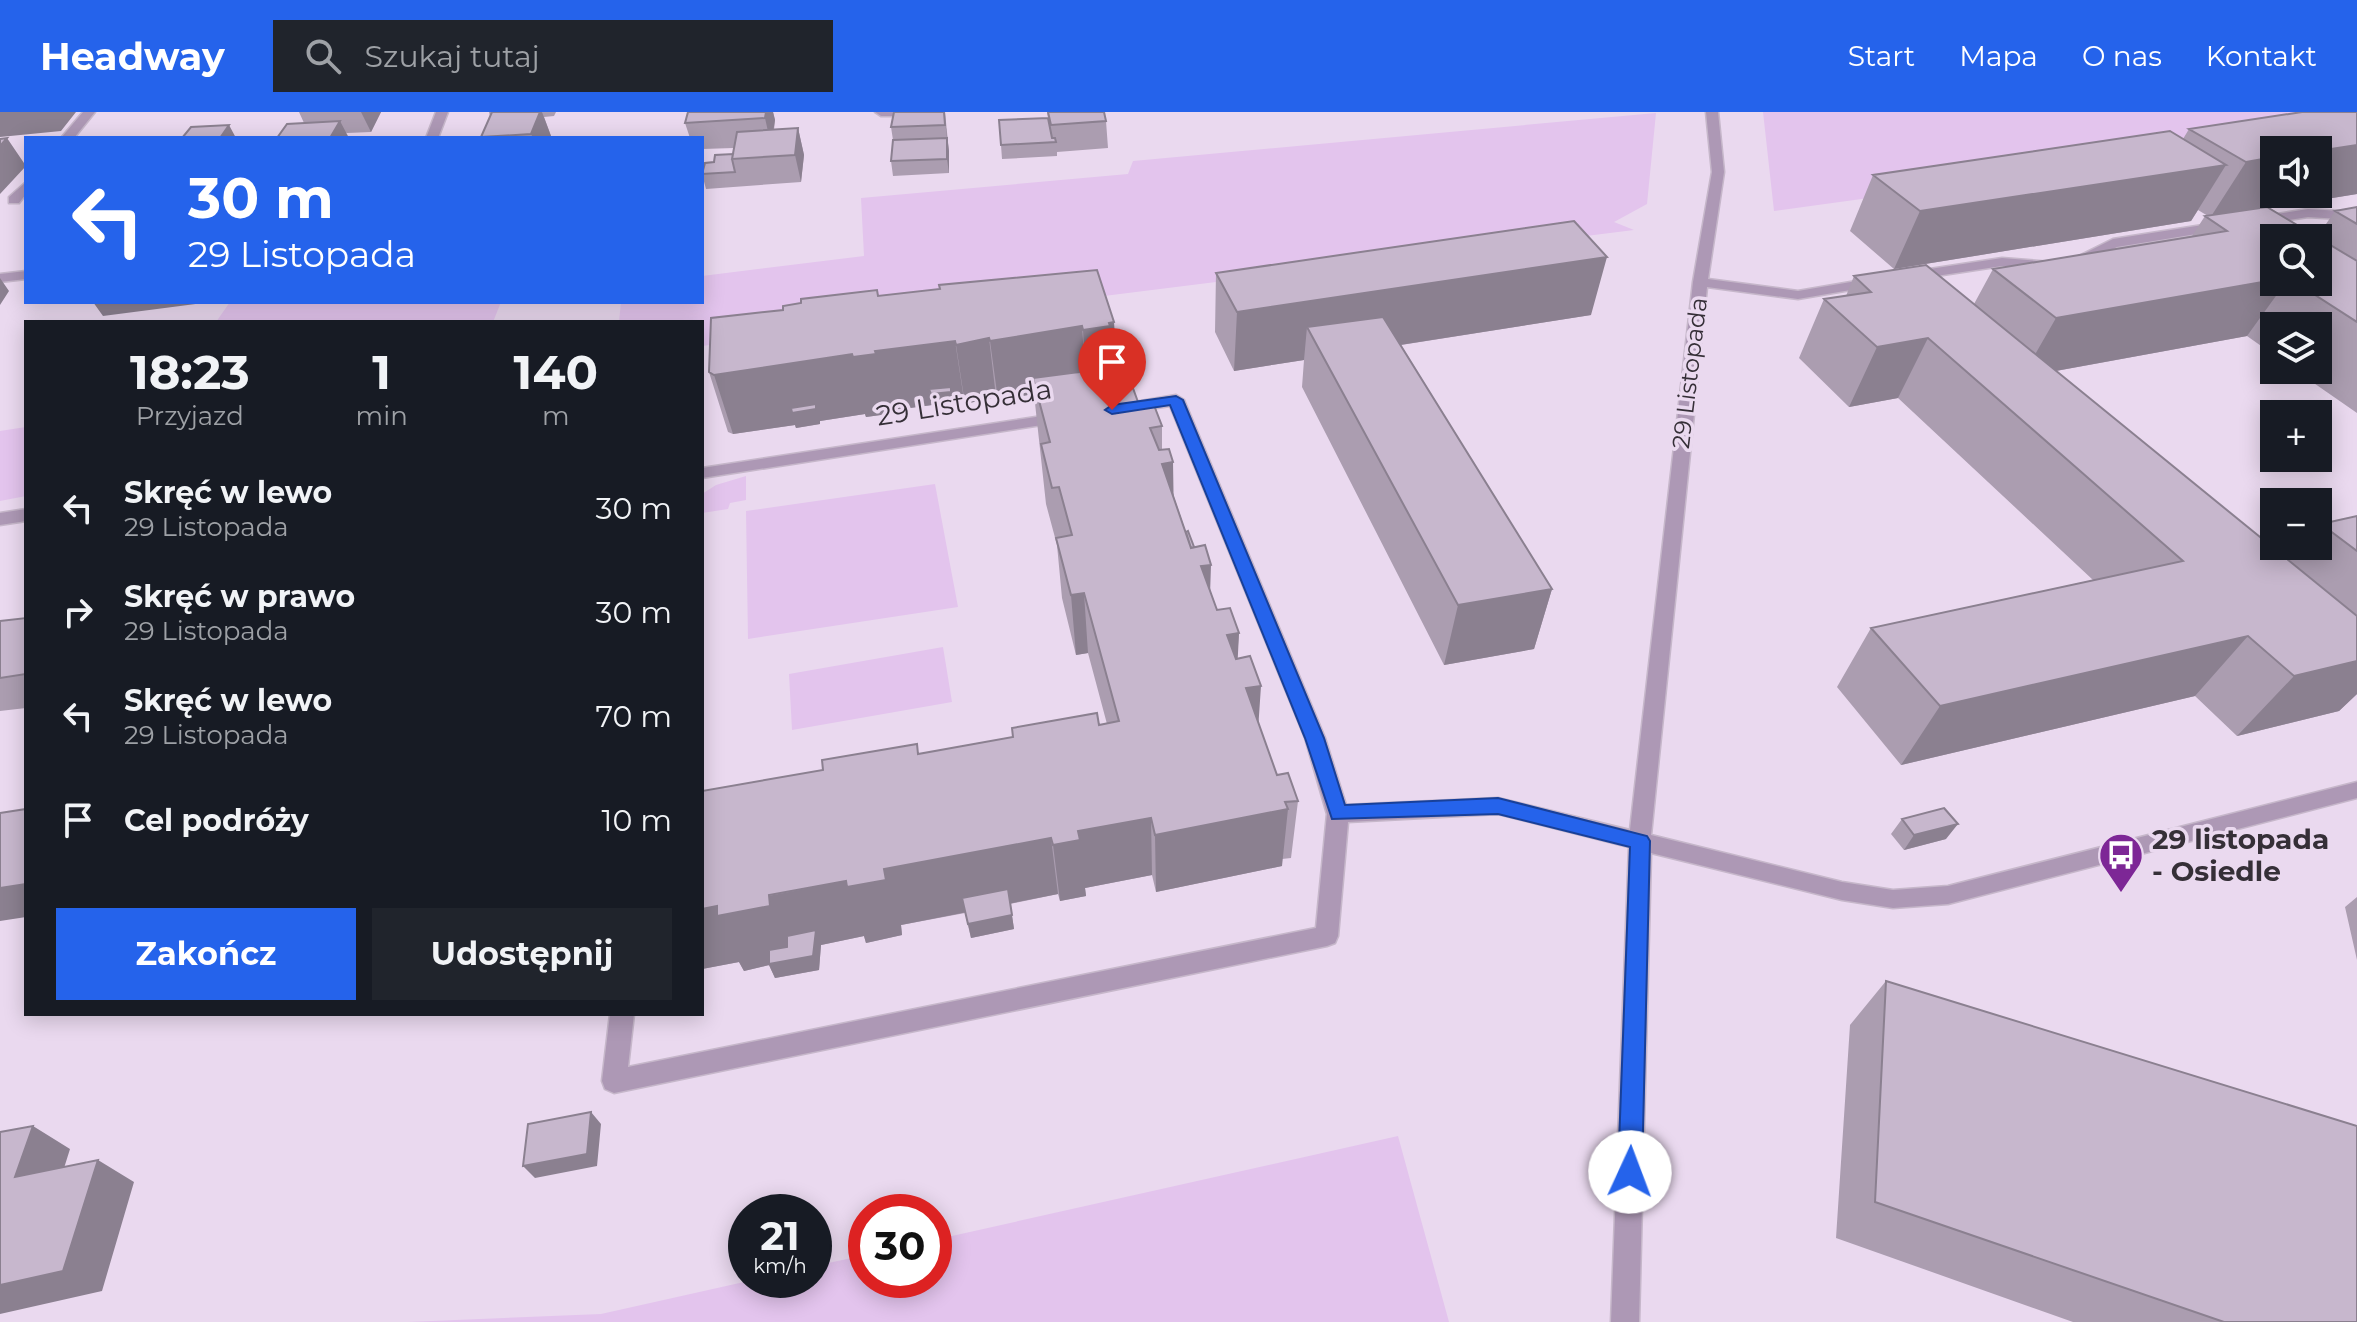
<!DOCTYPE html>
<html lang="pl">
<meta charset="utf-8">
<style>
:root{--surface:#171b24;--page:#20242c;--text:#f1f3f6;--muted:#9ea1a6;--accent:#2563eb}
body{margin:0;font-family:Montserrat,sans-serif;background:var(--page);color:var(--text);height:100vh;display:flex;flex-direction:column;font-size:30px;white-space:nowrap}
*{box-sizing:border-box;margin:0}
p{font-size:26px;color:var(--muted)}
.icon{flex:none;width:44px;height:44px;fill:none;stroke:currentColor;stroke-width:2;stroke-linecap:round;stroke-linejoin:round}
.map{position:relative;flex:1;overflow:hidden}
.drawer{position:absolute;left:24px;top:208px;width:680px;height:696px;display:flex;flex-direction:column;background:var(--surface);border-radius:0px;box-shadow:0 4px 20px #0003}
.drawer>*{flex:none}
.hud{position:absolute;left:24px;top:24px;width:680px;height:168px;border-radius:0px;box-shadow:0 4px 20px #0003;background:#2563eb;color:#fff;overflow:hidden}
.buttons{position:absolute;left:2260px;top:24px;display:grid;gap:16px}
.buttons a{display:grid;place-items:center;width:72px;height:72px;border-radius:0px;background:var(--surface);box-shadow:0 4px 20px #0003;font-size:40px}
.speed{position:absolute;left:728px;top:1082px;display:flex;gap:16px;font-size:40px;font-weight:700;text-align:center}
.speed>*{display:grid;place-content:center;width:104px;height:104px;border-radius:50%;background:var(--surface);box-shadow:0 4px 20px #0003;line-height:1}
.speed small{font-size:20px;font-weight:400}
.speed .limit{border:12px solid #d22;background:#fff;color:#111}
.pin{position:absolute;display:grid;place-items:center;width:68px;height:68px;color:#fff;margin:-82px -34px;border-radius:50% 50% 50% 0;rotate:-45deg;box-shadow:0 0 8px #0007}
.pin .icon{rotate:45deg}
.me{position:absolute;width:88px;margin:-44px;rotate:2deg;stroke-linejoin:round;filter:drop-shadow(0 0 6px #0008)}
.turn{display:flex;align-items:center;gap:28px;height:168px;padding:0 32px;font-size:36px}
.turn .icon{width:104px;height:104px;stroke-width:2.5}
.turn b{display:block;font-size:56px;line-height:68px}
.eta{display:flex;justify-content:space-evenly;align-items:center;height:136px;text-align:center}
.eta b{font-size:48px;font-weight:700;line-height:56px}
.action{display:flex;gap:16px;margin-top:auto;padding:16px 32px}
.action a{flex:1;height:92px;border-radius:0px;background:var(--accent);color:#fff;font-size:32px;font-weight:700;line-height:92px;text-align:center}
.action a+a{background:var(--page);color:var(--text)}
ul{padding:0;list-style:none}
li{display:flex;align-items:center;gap:24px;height:104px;padding:0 32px}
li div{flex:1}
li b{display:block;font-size:30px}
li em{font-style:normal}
header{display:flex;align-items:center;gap:48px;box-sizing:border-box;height:112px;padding:0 40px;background:var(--accent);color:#fff}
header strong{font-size:38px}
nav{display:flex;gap:44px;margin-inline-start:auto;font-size:28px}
.search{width:560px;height:72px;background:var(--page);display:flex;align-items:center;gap:20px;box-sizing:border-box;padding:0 28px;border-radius:0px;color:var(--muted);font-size:30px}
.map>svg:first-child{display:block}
.green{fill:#e3c4ed}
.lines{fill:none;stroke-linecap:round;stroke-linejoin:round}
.service-casing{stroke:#c6b7ca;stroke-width:3}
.minor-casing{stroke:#c6b7ca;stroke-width:3}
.service{fill:#ad98b5;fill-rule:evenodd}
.minor{fill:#ad98b5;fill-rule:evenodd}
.wall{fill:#ab9db0;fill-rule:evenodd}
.shaded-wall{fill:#8b8090}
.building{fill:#c7b7cd;stroke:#8b8090;stroke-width:2}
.route{fill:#2563eb;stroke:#184099;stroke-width:2}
.labels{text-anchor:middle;stroke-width:7;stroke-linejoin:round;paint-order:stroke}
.far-street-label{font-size:24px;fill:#352f37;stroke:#ead9ef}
.street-label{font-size:28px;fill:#352f37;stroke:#ead9ef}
.poi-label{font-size:28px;font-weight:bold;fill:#352f37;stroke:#ead9ef;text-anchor:start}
</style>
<header>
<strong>Headway</strong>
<div class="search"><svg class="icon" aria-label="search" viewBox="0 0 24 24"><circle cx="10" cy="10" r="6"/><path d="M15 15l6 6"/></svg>Szukaj tutaj</div>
<nav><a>Start</a><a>Mapa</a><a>O nas</a><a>Kontakt</a></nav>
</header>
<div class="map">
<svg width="2357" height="1210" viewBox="0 0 2357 1210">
<rect width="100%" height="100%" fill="#ead9ef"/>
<path class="green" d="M1763,0H2357V19L1774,99Z
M1656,1L1647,92L1614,110L1634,118L702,234V210H619L621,190H702V164L864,144L861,86L1128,62L1133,49Z
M230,190H501L493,210H216Z
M26,315V384L0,389V319Z
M746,364V388L730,391L728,397L702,401V382L716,373Z
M935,372L958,495L748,527L746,399Z
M943,535L952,590L792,618L789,562Z
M1398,1024L1449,1210H408L601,1202L753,1168H814V1154L866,1143V1168H934V1128Z"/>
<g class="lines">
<g class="service-casing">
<path id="service" d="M83,0H95L74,26H61Z
M26,70V82L19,91H9V85Z
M26,159V167L0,170V162Z
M26,397V409L0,413V401Z"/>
</g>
<g class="minor-casing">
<path id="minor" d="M436,0H448L438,26H426Z
M875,0H933L927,4H881Z
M1706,0H1718L1724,60L1708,167L1798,179L1874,166L1881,170L1874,174L1798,187L1707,175L1651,723L1842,770L1893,778L1948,774L2357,670V686L1948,792L1893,796L1842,788L1651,741L1639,1210H1611L1629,735L1498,702L1348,710L1338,824L1335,831L1327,834L614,981L605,977L602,969L610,902H634L628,955L1316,816L1327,702L1305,626L1170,294L1129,300L1123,298V292L1176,283L1184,288L1325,626L1346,693L1498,686L1630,718L1693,170L1712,60Z
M2308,97L2357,100V108L2308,105L2258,113L2251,109L2258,105Z
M2222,110L2227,111V117L2117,135L2084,152L2051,158L2002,154L1910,168L1903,164L1910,160L2002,146L2051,150L2075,146L2113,127Z
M1062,301L1070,306L1068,309L702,366V356Z"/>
</g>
<use href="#service" class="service"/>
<use href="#minor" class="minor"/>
</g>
<path class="wall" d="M299,0H381L371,20L347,21L304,11Z
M489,0H556L554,4L544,5L551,24V26H481L490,4Z
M773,0L775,8L774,18L798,16L804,43L801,70L706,77L702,62L714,50L733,42L734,36L702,37V26H690L685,11Z
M945,0L949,40V61L893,64L891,49L893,28L891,15Z
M1047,0H1104L1106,9L1108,36L1057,40V44L1002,47L1001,33L1048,6Z
M2189,17L2357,82L2270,96L2317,125L2335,99L2357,95V301L2295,258H2318V214H2274V243L2247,224L2056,259L2289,449L2302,434H2318V415L2321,412L2357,404V582L2339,599L2237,624L2195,584L1901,653L1837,575L1871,516L2093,468L1898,286L1849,295L1799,246L1824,187L1846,184L1854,164L1974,192L1993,157L2192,124L2205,104H2208L2198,98L2191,109L1894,157L1850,119L1873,63L2183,27ZM2318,126V170H2274Z
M1216,161L1591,203L1401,233L1552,477L1534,537L1444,553L1302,275L1304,248L1234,259L1215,220Z
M878,184L1115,219L1125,237L1126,252L1116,255L1138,290L1162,314V338L1174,385L1186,420L1217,498L1239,521L1237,546L1258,612L1277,663L1298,689L1291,746L1282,747V754L1156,780L1152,763L1085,776L1086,784L1060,789L1058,782L1010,792L1014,817L971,826L965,801L901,813L902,823L866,831L864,824L821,833L819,858L775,866L769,853L744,859L739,850L702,857V679L919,642L1107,612L1088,541L1076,543L1062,486L1057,433L1046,392L1034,282L998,288L996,285L965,292L964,288L953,290V295L934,298L932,293L888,299V302L866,305L865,302L820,309V312L796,316L795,313L733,322L728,320L709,260L783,198Z
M26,506V596L0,599V509Z
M1902,707L1946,727L1904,738L1891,722Z
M2357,785V848L2345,795Z
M1886,869L2357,1210H2073L1836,1126L1850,913Z"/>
<path class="shaded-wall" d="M0,0H76L61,19L0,25Z
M361,0H381L371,20Z
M540,0H542L551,24V26H533L531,22Z
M766,0H773L775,8L771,33L765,6Z
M944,0L949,39V61L947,47V26Z
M340,9L349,26H330Z
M229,13L236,26H220Z
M798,16L804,43L801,70L795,43Z
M7,26L26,54L0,82V34Z
M2357,33V82L2210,106L2246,50L2274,45V82H2318V39Z
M2226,53L2191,109L1894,157L1920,99Z
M1607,145L1591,203L1323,245L1307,215L1304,248L1234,259L1237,200Z
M0,166L9,179L0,193Z
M2274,168V170H2286L2247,224L2022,265L2056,206Z
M93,190H211L103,204Z
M1114,210L1116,239L1125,237L1126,252L1116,254L1117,269L1086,277L1083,218Z
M1082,214L1086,274L1033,266L1034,282L998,288L990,229Z
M989,226L996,285L965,292L956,233Z
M1928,226L1898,286L1849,295L1877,235Z
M955,229L964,288L953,290V295L934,298L929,277L932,293L888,299V302L866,305L865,302L820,309V312L796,316L795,313L733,322L714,263L852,242Z
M1173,350L1174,410L1162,352Z
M1211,453L1209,513L1201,454Z
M1552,477L1534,537L1444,553L1458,493Z
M1084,481L1088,541L1076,543L1071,483Z
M1239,521L1236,581L1227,523Z
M2248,524L2195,584L1901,653L1940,594Z
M2357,549V582L2339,599L2237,624L2294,564Z
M1261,574L1257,633L1246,576Z
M1288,697L1282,754L1156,780L1155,723Z
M1151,706L1152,763L1085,776L1086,784L1060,789L1053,733L1078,719Z
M1958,712L1946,727L1904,738L1914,723Z
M1051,726L1058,782L901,813L902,823L866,831L864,824L821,833L819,858L775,866L769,853L744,859L739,850L702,857V797L846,769L884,757Z
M26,772V805L0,809V776Z
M1012,803L1014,817L971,826L968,812Z
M591,1000L601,1012L597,1054L535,1066L523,1054Z
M33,1014L70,1037L54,1088L15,1065Z
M98,1048L134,1070L102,1179L0,1202V1173Z"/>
<path class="building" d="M492,0H540L531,22L481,25Z
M688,0H766L765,6L685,11Z
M894,0H944L945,13L891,15Z
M1048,0H1104L1106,9L1051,13Z
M2302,0H2357V33L2318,39L2274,38V45L2246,50L2189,17Z
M1048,6L1052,26H1055L1056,30L1001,33L999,8Z
M340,9L330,26H277L287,12Z
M229,13L220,26H182L191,15Z
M798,16L795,43L732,47L737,20Z
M2170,19L2226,53L1920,99L1873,63Z
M7,26L0,34V27Z
M947,26V47L891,49L893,28Z
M733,42L732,47L735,60L702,62L705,51L714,50L715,43Z
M2267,95L2357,149V210L2295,170H2318V126H2274V168L2056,206L1993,157L2227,119L2205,104Z
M2357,95V112L2335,99Z
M1574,109L1607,145L1237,200L1216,161Z
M1926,153L2357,504V549L2294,564L2248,524L1940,594L1871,516L2183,449L1928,226L1877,235L1824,187L1871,180L1854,164Z
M1097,158L1114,210L1109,211L1110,214L1083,218L1082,214L990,229L989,226L956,233L955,229L875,239L876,242L853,245L852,242L714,263L709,260L711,206L783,198V194L801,191V187L877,178L878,184L940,177L939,173Z
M1383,205L1552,477L1458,493L1307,215Z
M1119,218L1125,237L1116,239L1115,219Z
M1125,254L1138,290L1152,288L1162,314L1150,316L1159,338L1169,337L1173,350L1162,352L1191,436L1205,433L1211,453L1201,454L1217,498L1230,496L1239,521L1227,523L1236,547L1250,544L1261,574L1246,576L1277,663L1288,661L1298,689L1285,690L1288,697L1155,723L1151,706L1078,719L1080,728L1053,733L1051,726L884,757L886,768L847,775L846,769L769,783L770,794L717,804V794L702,797V679L823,658L822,648L917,632L918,642L1013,625L1012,616L1097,601L1099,613L1119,609L1084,481L1071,483L1056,426L1072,423L1059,375L1052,376L1041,332L1050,330L1033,266Z
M1080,259V260L1058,262Z
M951,275V280L931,282L929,277Z
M816,292V297L792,301L791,296Z
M2357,404V439L2321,412Z
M1188,419L1194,435L1191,436L1186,420Z
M26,506V562L0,566V509Z
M1944,696L1958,712L1914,723L1902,707Z
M26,697V772L0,776V701Z
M1008,777L1012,803L968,812L962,786Z
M816,818L813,844L769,852V838L787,835V824Z
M1886,869L2357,1014V1210H2224L1875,1090Z
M591,1000L587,1042L523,1054L528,1012Z
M33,1014L15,1065L98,1048L63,1159L0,1173V1020Z"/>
<path class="route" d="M1176,284L1183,288L1324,626L1345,693L1498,686L1647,724L1650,729L1642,1060L1638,1068L1630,1071L1622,1068L1618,1060L1630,735L1498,702L1332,707L1305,626L1170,293L1112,302L1105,298L1112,293Z"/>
<defs>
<g id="bus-pin" transform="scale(2.3)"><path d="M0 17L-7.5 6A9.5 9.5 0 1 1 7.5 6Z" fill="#7d2796" stroke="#ead9ef"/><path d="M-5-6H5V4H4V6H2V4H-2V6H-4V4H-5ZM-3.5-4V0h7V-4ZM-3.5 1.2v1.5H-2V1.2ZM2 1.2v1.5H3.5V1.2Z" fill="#fff"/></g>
</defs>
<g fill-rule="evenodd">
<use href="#bus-pin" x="2121" y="743"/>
</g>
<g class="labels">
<g class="far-street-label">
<text transform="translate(1690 261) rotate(-83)" y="8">29 Listopada</text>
</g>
<g class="street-label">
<text transform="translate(964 290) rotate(-9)" y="10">29 Listopada</text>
</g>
<g class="poi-label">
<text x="2152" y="737">29 listopada<tspan x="2152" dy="32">- Osiedle</tspan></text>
</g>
</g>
</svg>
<div class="buttons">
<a><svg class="icon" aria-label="sound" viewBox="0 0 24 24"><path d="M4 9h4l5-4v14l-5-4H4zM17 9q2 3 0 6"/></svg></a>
<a><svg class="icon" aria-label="search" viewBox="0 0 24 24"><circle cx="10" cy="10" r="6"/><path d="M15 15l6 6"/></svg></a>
<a><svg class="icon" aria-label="layers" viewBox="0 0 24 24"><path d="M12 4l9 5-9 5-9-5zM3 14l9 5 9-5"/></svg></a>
<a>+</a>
<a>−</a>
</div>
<div class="speed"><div>21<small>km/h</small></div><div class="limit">30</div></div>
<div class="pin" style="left:1112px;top:298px;background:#d93025"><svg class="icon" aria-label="arrive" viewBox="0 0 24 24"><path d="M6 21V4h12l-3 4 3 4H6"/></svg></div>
<svg class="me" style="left:1630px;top:1060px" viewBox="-20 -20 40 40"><circle r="19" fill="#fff"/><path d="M0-13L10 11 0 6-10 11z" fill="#2563eb"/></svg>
<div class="hud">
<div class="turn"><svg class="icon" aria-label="left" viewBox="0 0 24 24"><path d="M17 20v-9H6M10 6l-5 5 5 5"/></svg><div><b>30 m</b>29 Listopada</div></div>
</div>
<section class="drawer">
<div class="eta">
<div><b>18:23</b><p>Przyjazd</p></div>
<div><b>1</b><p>min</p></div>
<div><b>140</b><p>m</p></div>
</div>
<ul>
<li><svg class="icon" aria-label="left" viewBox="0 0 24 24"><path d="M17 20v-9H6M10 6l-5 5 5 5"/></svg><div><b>Skręć w lewo</b><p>29 Listopada</p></div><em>30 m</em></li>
<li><svg class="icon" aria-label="right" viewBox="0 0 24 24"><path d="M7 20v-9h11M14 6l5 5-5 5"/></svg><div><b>Skręć w prawo</b><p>29 Listopada</p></div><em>30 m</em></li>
<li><svg class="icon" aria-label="left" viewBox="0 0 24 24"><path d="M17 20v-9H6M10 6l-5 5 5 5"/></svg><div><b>Skręć w lewo</b><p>29 Listopada</p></div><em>70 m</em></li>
<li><svg class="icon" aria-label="arrive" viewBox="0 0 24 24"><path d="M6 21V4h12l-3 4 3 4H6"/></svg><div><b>Cel podróży</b></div><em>10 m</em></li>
</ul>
<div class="action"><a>Zakończ</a><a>Udostępnij</a></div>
</section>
</div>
